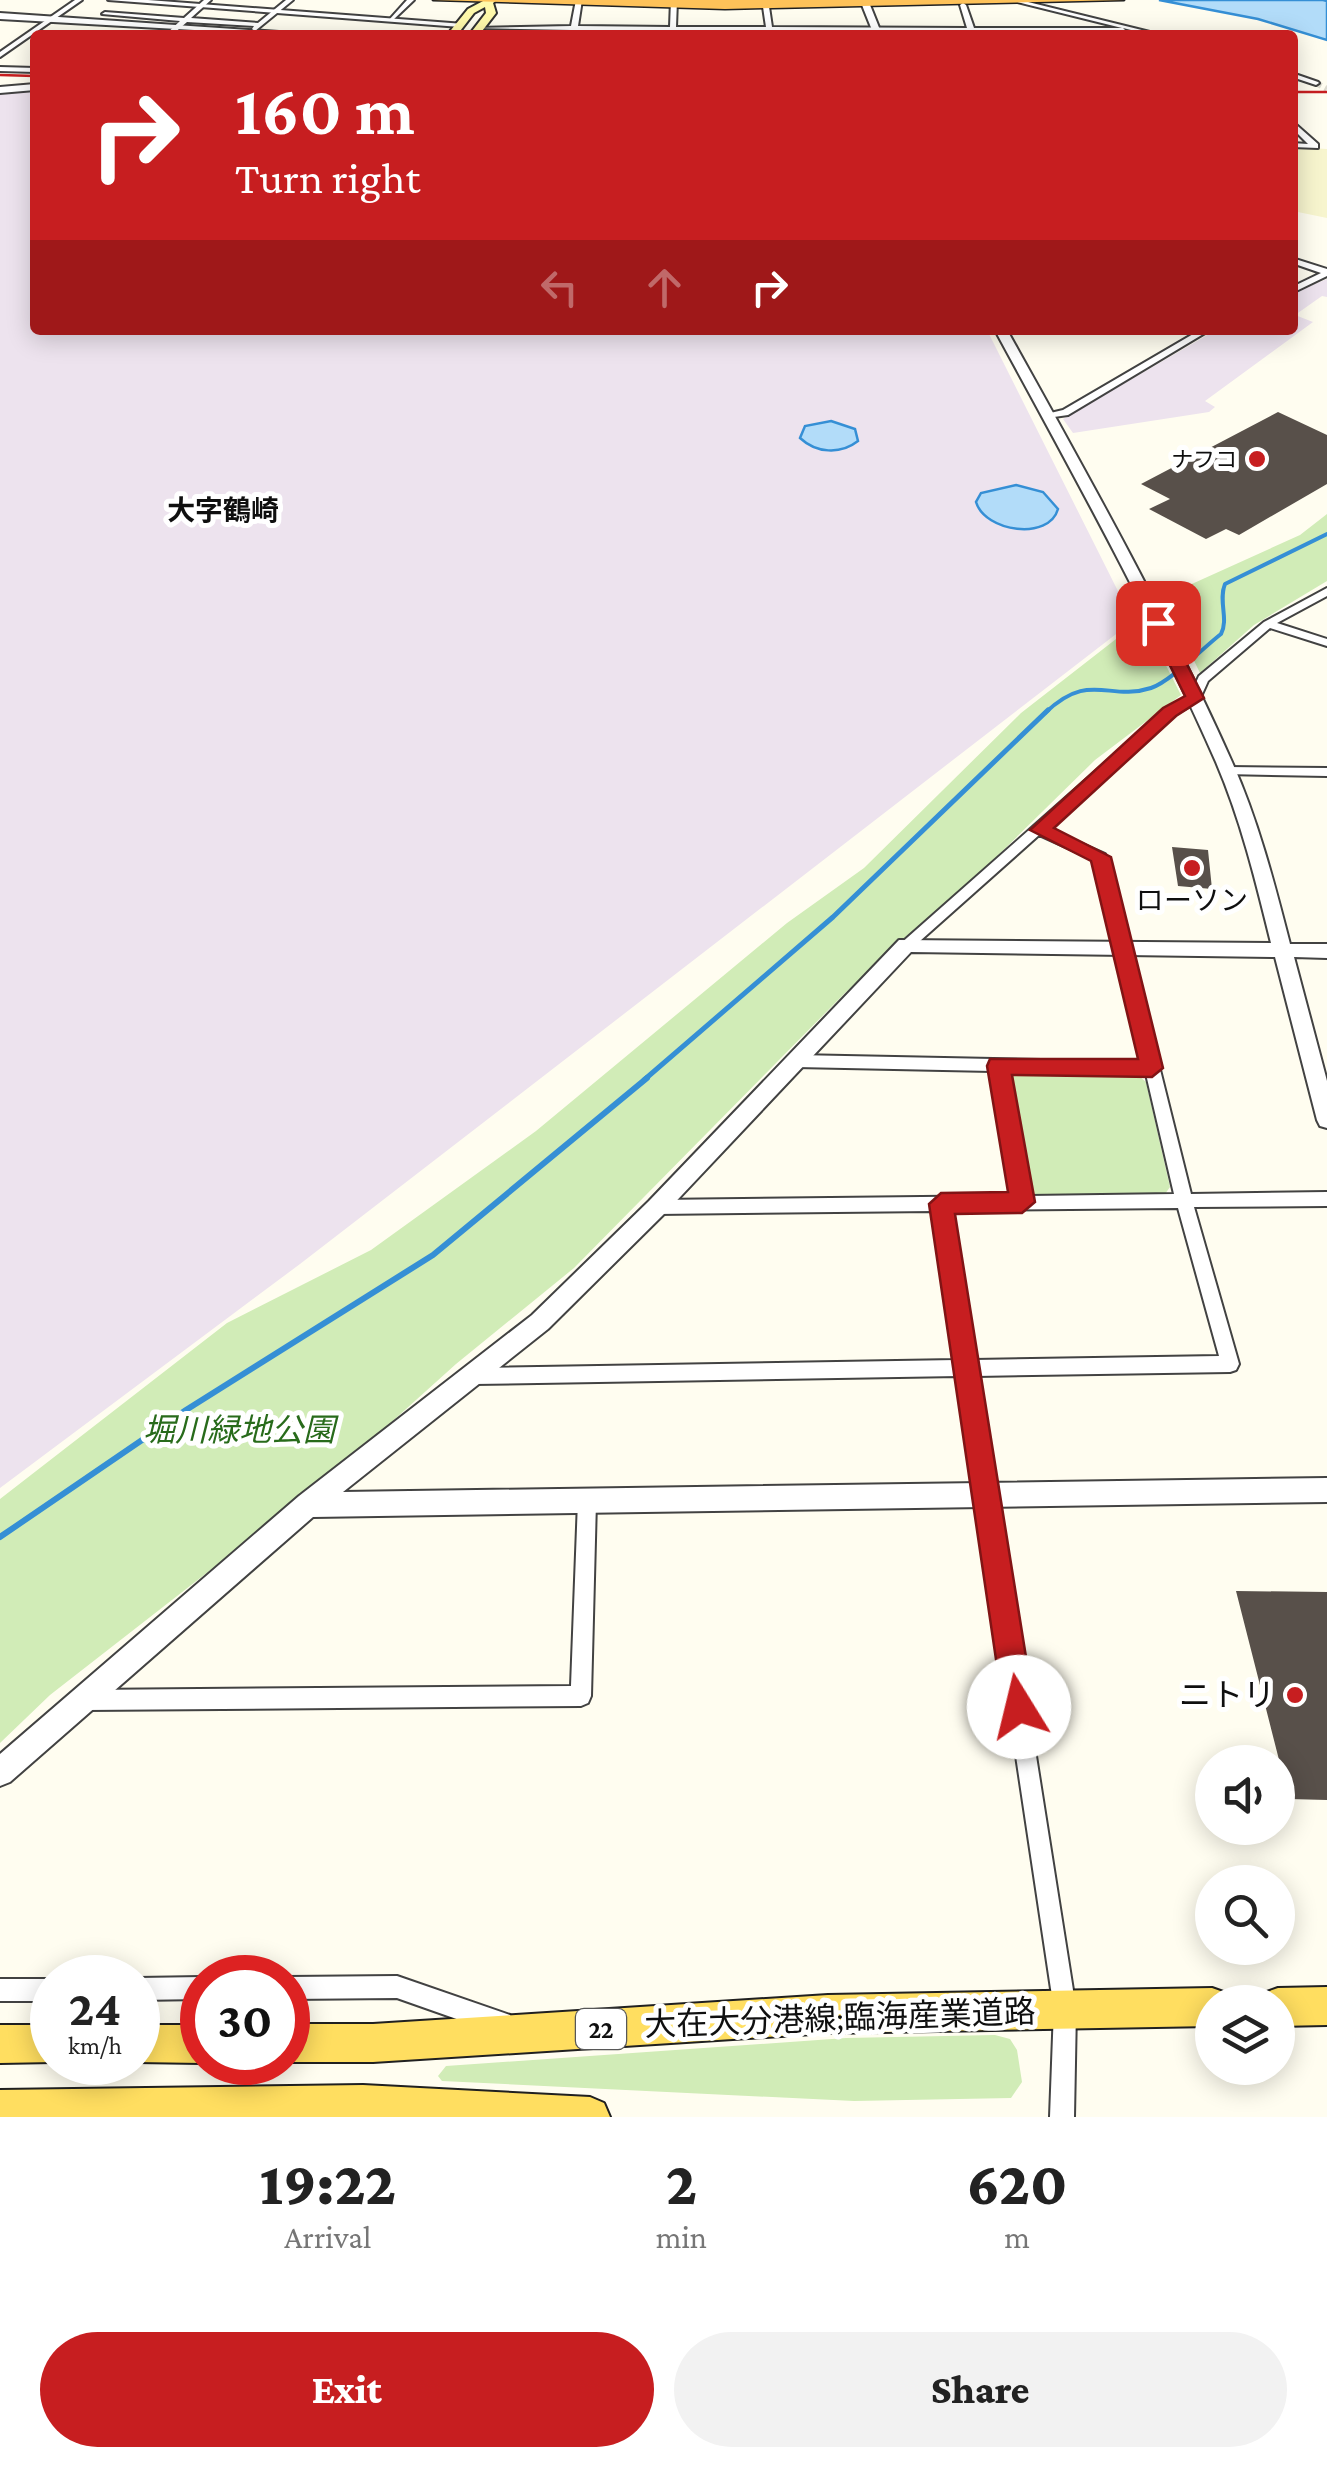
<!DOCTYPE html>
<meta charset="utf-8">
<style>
:root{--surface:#fff;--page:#f2f2f2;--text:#222;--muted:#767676;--accent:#c71e20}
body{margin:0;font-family:"Crimson Pro","Noto Sans JP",serif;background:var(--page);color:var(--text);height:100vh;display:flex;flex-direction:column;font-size:38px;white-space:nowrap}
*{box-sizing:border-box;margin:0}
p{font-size:32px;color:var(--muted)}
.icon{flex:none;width:55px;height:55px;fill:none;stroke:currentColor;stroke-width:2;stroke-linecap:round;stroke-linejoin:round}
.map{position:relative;height:2117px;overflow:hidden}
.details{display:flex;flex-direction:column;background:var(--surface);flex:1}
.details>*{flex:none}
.hud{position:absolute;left:30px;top:30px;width:1268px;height:305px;border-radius:10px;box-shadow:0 5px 25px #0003;background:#c71e20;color:#fff;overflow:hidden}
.tools{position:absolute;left:1195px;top:1745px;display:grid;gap:20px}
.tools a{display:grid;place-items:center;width:100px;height:100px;border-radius:50%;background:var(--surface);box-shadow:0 5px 25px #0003;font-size:50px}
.speed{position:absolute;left:30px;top:1955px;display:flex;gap:20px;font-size:50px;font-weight:700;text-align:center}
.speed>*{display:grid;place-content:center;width:130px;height:130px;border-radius:50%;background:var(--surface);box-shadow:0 5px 25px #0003;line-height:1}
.speed small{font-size:25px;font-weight:400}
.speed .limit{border:15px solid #d22;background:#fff;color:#111}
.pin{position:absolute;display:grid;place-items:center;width:85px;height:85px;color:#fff;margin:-42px;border-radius:20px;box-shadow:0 5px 15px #0006}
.me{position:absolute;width:110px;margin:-55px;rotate:351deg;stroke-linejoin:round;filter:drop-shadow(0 0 8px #0008)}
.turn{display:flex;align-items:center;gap:35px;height:210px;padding:0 40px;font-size:45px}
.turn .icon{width:130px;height:130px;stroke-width:2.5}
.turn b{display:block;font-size:70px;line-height:85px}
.lanes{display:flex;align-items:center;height:95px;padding:0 40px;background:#0003;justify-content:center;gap:50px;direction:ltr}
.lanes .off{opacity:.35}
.eta{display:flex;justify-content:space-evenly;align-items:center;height:170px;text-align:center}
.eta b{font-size:60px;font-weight:800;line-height:70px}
.cta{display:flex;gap:20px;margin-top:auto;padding:20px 40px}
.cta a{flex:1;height:115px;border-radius:60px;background:var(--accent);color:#fff;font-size:40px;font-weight:800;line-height:115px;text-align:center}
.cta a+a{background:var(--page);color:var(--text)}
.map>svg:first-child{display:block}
.industrial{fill:#ede3ee}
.farmland{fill:#f7f5ce}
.green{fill:#d1ecb7}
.water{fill:#b2dcf9;stroke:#358fd5;stroke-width:2.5}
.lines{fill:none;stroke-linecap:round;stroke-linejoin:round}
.stream-far2{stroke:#358fd5;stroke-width:4}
.stream-far1{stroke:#358fd5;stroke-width:5}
.stream{stroke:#358fd5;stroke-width:6}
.building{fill:#58504a}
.minor-tunnel{stroke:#dbd9ce;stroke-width:6;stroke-dasharray:6 4;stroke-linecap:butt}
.minor-casing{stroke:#424242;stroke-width:4}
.tertiary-casing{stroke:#424242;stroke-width:4}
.secondary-casing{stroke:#313131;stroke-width:4}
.primary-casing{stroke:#202020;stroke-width:4}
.trunk-casing{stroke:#202020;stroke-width:3}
.minor{fill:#fff;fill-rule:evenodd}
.tertiary{fill:#fff;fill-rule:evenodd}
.secondary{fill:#fff9ab;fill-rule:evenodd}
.primary{fill:#ffde60;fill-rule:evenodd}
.trunk{fill:#fec259;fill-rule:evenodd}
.rail{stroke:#c71e20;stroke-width:2.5}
.route{fill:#c71e20;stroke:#811415;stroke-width:2.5}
.poi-dot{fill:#c71e20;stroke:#fff;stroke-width:4}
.labels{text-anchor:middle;stroke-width:10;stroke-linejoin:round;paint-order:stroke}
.far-poi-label{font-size:22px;fill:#0f0f0f;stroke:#fff;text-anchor:end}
.shield{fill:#fff;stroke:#575757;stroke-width:2.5}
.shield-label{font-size:25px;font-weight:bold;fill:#0f0f0f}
.far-quarter-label{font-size:28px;font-weight:bold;fill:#0f0f0f;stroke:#fff}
.poi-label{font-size:28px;fill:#0f0f0f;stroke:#fff}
.near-park-label{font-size:32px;font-style:italic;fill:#286b1b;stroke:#fff}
.near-poi-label{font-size:32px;fill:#0f0f0f;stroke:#fff;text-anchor:end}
.near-street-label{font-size:32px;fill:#0f0f0f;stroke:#fff}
</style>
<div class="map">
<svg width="1327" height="2117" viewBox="0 0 1327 2117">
<rect width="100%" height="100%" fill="#fffdf0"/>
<path class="industrial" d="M35,89V330H987L1133,621L300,1264L0,1488V93Z
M1327,279V297L1322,296L1295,315L1313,322L1205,401L1215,407L1209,412L1073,433L1063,419L1216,330H1292L1293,293Z"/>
<path class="farmland" d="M1293,147L1327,149V218L1293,211Z"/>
<path class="green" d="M1327,514V581L1254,625L1200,673L1163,597L1300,535Z
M1134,625L1152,638L1181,695L1095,760L981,872L845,993L574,1268L456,1364L336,1472L50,1695L0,1743V1499L227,1323L371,1250L536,1131L787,923L864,868L1021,713Z
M1012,1072L1139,1076L1146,1082L1170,1187L1165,1194L1034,1196L1026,1189L1006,1078Z
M995,2035L1010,2039L1017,2050L1022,2082L1011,2098L854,2101L442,2081L438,2076L446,2066L846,2038Z"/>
<path class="water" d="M1159,0H1323L1327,1V40L1258,19Z
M831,421L855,429L858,441C840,455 816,453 800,438L805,426Z
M1016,485L1043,492L1058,509C1049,541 985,532 976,502L981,493Z"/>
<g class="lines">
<path class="stream-far2" d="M1045,713C1090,670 1108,702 1151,688C1170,682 1204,647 1221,634C1229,619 1218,601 1225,584L1327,534"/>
<path class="stream-far1" d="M644,1080L833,917L1048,710"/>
<path class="stream" d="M0,1537L186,1410L433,1255L647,1078"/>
</g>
<path class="building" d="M1278,412L1327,435V484L1239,535L1226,529L1206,539L1149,509L1170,499L1141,484Z
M1172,847L1208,850L1212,889L1178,886Z
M1236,1591L1327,1592V1800L1289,1799Z"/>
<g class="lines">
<path class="minor-tunnel" d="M1316,83L1327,89"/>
<g class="minor-casing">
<path id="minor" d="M75,0H82L0,57V52Z
M204,0H211L191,18L258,23L286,0H293L255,31L252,29L254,26L187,22L172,35H165L180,21L102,14L105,12L184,18Z
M407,0H414L393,20H389Z
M576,0H582L578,26L670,27L671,0H677L676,27H766L762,0H768L772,27L967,28L960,5L963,3L966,5L974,28H1122L1009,0H1020L1162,35H1151L1123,28L1125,30L1122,32L975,31L976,35H970L969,31H773V35H767L766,31H676V35H670V31L577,30L576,35H570L571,30L476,28L571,26Z
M0,67L35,68V72L0,71Z
M1292,73L1318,82L1319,83L1316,85L1292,77Z
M1292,121L1318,144V148L1292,147V143L1308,144L1292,128Z
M1292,258L1327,269V276L1292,293V287L1321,273L1292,263Z
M1200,330H1210L1068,415L1047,418L1042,415L1063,410Z
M1327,588V596L1277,623L1327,639V646L1270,628L1208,681L1199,701L1174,715L1047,828L1105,854L1107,857L1191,1194L1327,1192V1206L1194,1207L1239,1364L1236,1370L1230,1372L976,1376L1076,2009L1074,2117H1050L1054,2009L959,1376L474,1384L468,1382L465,1376L468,1370L474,1368L956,1360L934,1211L657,1214L651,1212L649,1207L651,1202L657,1200L1013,1196L992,1071L796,1067L791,1065L788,1061L791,1057L796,1055L1143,1062L1094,860L1039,835L911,949H901L899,945L1166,709L1190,696L1199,676L1264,622ZM1008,1071L1146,1074L1174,1194L1029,1196ZM1178,1208L1219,1356L974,1360L950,1210Z
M1228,767L1327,768V776L1224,774L1222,771Z
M587,1492L594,1495L596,1501L591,1696L588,1703L581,1706L86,1710L79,1707L76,1700L79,1693L86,1690L571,1686L578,1501L580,1495Z
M397,1976L510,2015L514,2023L510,2031L502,2035L397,1998L288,1999L286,1978L288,1977Z
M202,1977L204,1978L202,1999L138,2000V1978Z
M0,1979H52V2001H0Z"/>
</g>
<g class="tertiary-casing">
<path id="tertiary" d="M108,0H148L464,24L460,27Z
M866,3L870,5L882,35H874L862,5Z
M0,13L279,32L283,35L0,19Z
M35,84V90L0,93V87Z
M995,330H1007C1086,472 1166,614 1232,762C1258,820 1274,882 1290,944H1327V958L1294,957L1327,1081V1128L1320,1126L1317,1120L1275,957L911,952L665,1213L548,1329L343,1492L1327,1478V1502L313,1517L10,1782L0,1786V1754L299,1496L532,1315L649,1201L899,940L1271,943C1256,882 1241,820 1216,762C1151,614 1072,472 995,330Z"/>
</g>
<g class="secondary-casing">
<path id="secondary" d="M485,0H497L493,3L496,13L479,35H469L486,13L485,7L474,13L457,35H447L468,9Z"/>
</g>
<g class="primary-casing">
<path id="primary" d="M1327,1987V2025L1278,2026V2002H1261L1264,1993L1278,1988Z
M1212,1988L1226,1993L1229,2002H1212V2026L828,2033L373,2062H288V2024H373L828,1995Z
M0,2025H52L54,2062L0,2063Z
M138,2025H202L204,2062L202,2063L136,2062Z
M363,2085L590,2097L604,2103L610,2117H0V2090Z"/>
</g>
<g class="trunk-casing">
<path id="trunk" d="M433,0H1124L725,9Z"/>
</g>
<use href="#minor" class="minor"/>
<use href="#tertiary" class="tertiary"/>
<use href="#secondary" class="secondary"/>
<use href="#primary" class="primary"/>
<use href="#trunk" class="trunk"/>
<path class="rail" d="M0,75L35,76
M1292,92H1327"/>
</g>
<path class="route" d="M1151,619L1166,623L1204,698L1176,716L1054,828L1111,857L1163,1068L1152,1077L1012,1075L1035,1202L1022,1213L955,1214L1034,1707L1030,1718L1019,1722L1008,1718L1003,1707L929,1204L941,1193L1008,1192L987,1066L990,1059H1138L1091,861L1030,830L1163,708L1185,696L1149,623Z"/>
<g class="poi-dot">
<circle cx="1257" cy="459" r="10"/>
<circle cx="1192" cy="868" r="10"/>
<circle cx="1295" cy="1695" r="10"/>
</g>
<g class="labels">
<g class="far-poi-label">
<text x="1237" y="467">ナフコ</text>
</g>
<rect class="shield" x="576" y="2009" width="50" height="40" rx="8"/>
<g class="shield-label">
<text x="601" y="2038">22</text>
</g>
<g class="far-quarter-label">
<text x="223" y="520">大字鶴崎</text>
</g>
<g class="poi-label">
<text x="1192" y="910">ローソン</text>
</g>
<g class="near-park-label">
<text x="239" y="1441">堀川緑地公園</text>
</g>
<g class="near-poi-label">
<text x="1275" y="1706">ニトリ</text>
</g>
<g class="near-street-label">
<text transform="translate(840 2018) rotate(-2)" y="11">大在大分港線;臨海産業道路</text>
</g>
</g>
</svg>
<div class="tools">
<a><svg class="icon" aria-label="sound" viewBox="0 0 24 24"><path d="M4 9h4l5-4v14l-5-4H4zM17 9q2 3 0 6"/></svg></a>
<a><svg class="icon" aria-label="search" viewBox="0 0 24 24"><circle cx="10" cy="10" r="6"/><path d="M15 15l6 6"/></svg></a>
<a><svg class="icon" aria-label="layers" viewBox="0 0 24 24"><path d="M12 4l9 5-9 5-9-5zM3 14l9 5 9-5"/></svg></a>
</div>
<div class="speed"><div>24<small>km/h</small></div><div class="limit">30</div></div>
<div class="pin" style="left:1158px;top:623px;background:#d93025"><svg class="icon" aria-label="arrive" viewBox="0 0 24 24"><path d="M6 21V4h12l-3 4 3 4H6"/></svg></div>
<svg class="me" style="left:1019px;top:1707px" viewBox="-20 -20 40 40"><circle r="19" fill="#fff"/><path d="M0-13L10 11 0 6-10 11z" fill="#c71e20"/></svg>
<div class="hud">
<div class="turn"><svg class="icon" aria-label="right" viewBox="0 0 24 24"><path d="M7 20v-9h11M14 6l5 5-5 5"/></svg><div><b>160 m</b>Turn right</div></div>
<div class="lanes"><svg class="icon off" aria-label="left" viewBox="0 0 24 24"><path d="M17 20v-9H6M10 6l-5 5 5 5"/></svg><svg class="icon off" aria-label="ahead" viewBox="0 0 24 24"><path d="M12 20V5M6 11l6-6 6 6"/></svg><svg class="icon" aria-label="right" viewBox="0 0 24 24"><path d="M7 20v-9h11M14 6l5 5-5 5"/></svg></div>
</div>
</div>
<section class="details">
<div class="eta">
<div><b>19:22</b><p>Arrival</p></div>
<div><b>2</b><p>min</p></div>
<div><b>620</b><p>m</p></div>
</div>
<div class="cta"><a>Exit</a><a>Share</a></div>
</section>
